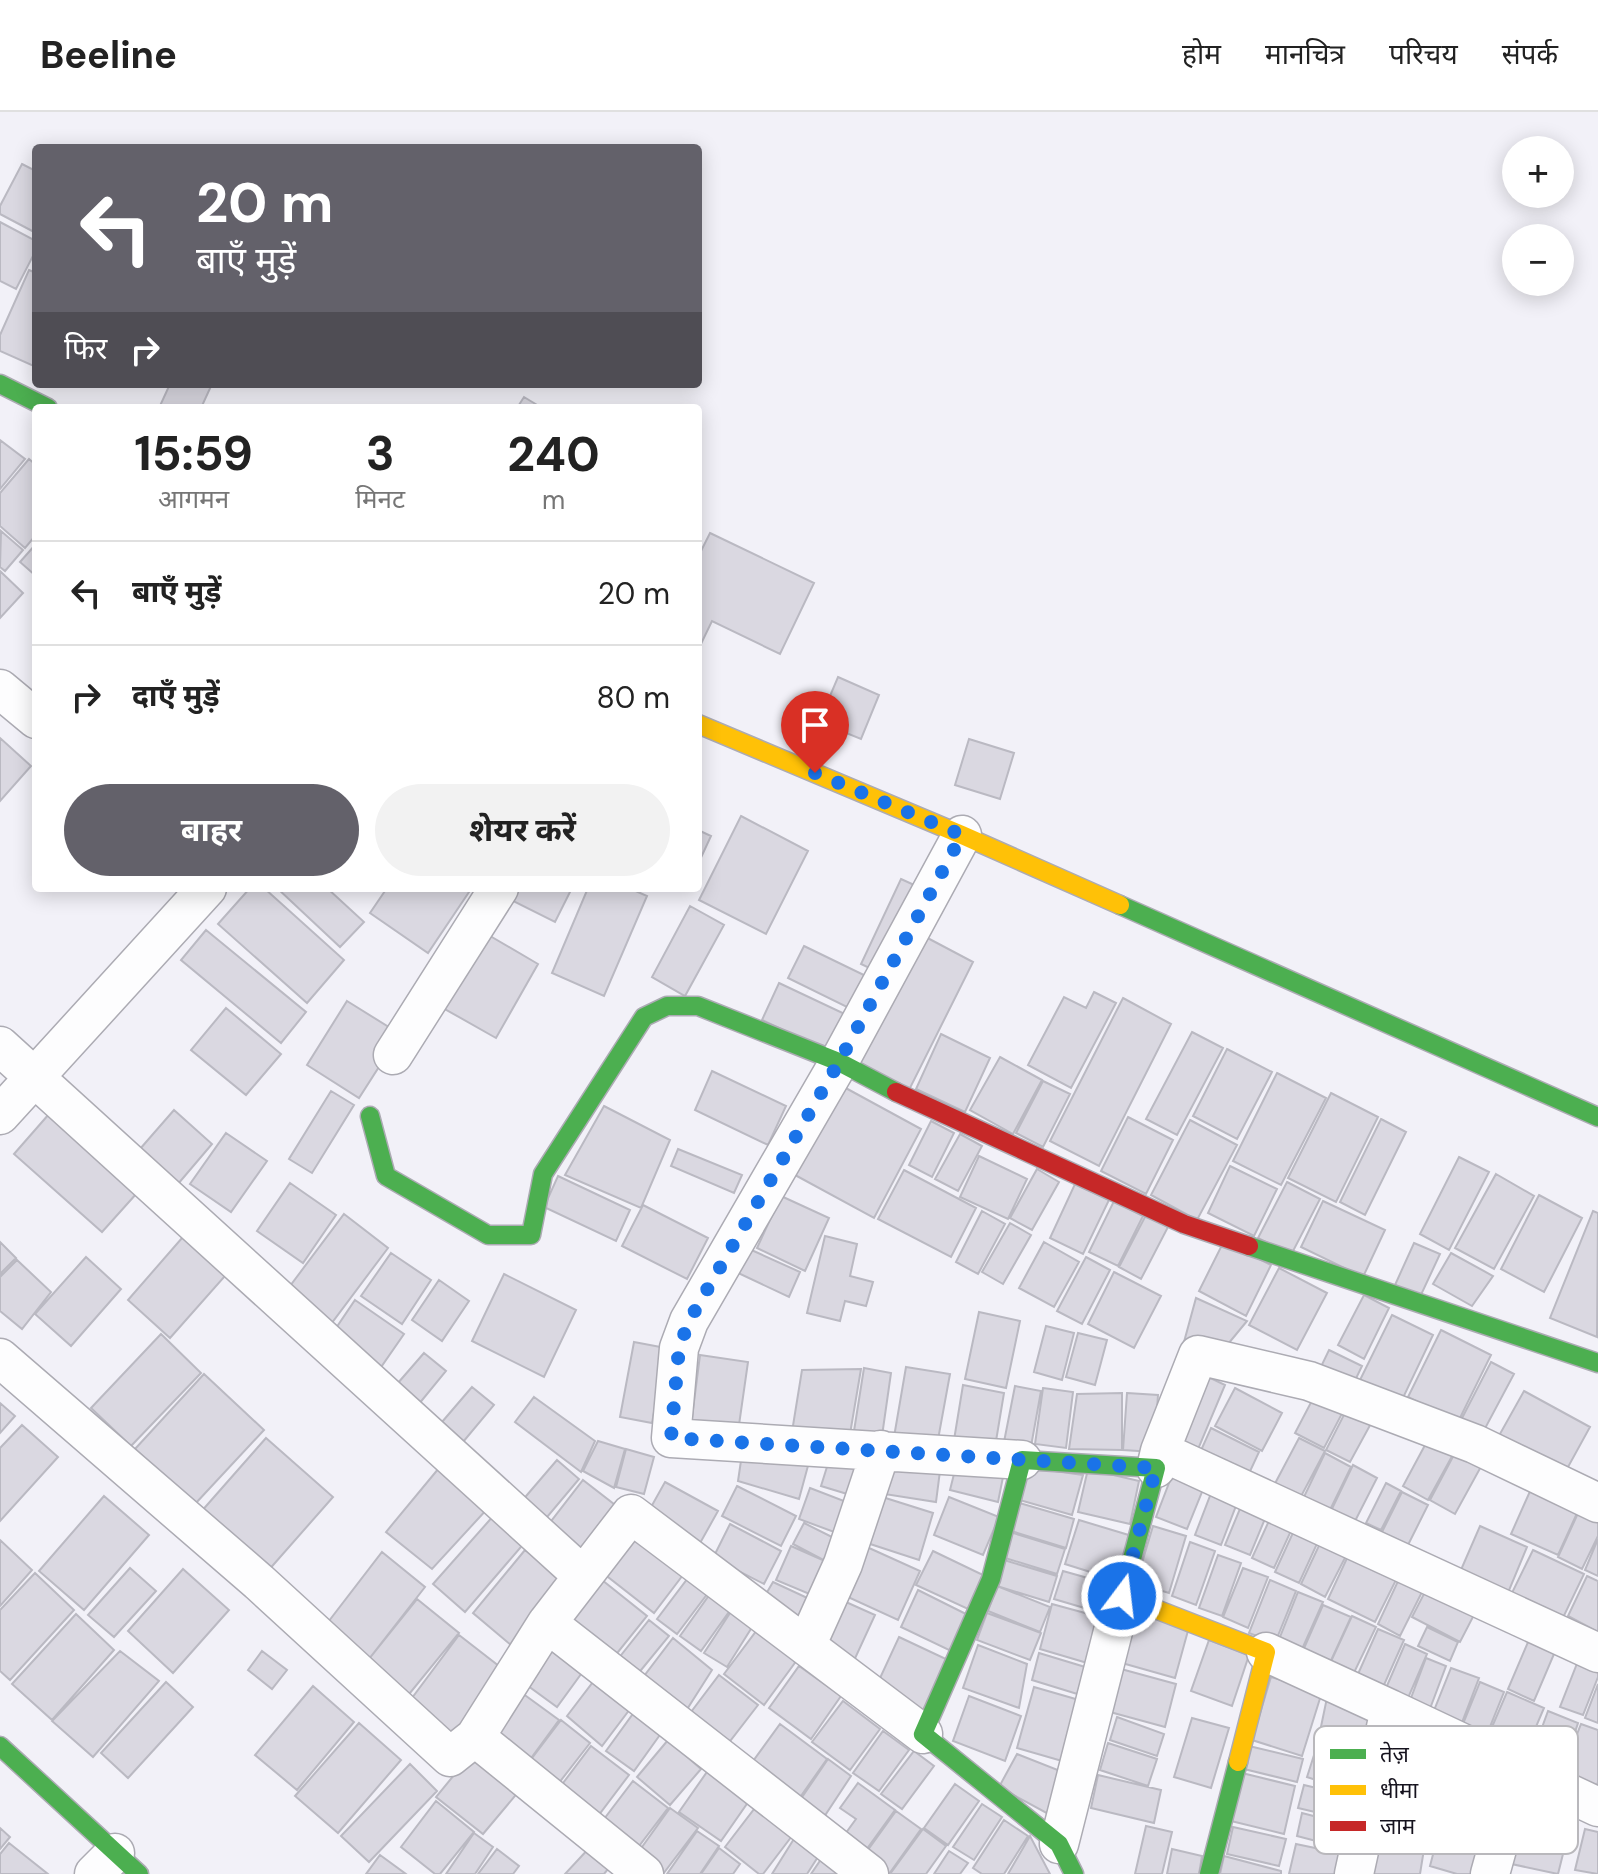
<!DOCTYPE html>
<html lang="hi">
<meta charset="utf-8">
<style>
:root{--surface:#fff;--page:#f2f2f2;--text:#222;--muted:#767676;--line:#e0e0e0;--accent:#63616a}
body{margin:0;font-family:"DM Sans","Noto Sans Devanagari",sans-serif;background:var(--page);color:var(--text);height:100vh;display:flex;flex-direction:column;font-size:30px;white-space:nowrap}
*{box-sizing:border-box;margin:0}
p{font-size:26px;color:var(--muted)}
.icon{flex:none;width:44px;height:44px;fill:none;stroke:currentColor;stroke-width:2;stroke-linecap:round;stroke-linejoin:round}
.map{position:relative;flex:1;overflow:hidden}
.panel{position:absolute;left:32px;top:292px;width:670px;height:488px;display:flex;flex-direction:column;background:var(--surface);border-radius:8px;box-shadow:0 4px 20px #0003}
.panel>*{flex:none}
.banner{position:absolute;left:32px;top:32px;width:670px;height:244px;border-radius:8px;box-shadow:0 4px 20px #0003;background:#63616a;color:#fff;overflow:hidden}
.buttons{position:absolute;left:1502px;top:24px;display:grid;gap:16px}
.buttons a{display:grid;place-items:center;width:72px;height:72px;border-radius:50%;background:var(--surface);box-shadow:0 4px 20px #0003;font-size:40px}
.pin{position:absolute;display:grid;place-items:center;width:68px;height:68px;color:#fff;margin:-82px -34px;border-radius:50% 50% 50% 0;rotate:-45deg;box-shadow:0 0 8px #0007}
.pin .icon{rotate:45deg}
.me{position:absolute;width:88px;margin:-44px;rotate:15deg;stroke-linejoin:round;filter:drop-shadow(0 0 6px #0008)}
.turn{display:flex;align-items:center;gap:28px;height:168px;padding:0 32px;font-size:36px}
.turn .icon{width:104px;height:104px;stroke-width:2.5}
.turn b{display:block;font-size:56px;line-height:68px}
.then{display:flex;align-items:center;height:76px;padding:0 32px;background:#0003;gap:16px;font-size:30px}
.eta{display:flex;justify-content:space-evenly;align-items:center;height:136px;text-align:center}
.eta b{font-size:48px;font-weight:700;line-height:56px}
.cta{display:flex;gap:16px;margin-top:auto;padding:16px 32px}
.cta a{flex:1;height:92px;border-radius:48px;background:var(--accent);color:#fff;font-size:32px;font-weight:700;line-height:92px;text-align:center}
.cta a+a{background:var(--page);color:var(--text)}
ul{padding:0;list-style:none}
li{display:flex;align-items:center;gap:24px;height:104px;padding:0 32px;border-top:2px solid var(--line)}
li div{flex:1}
li b{display:block;font-size:30px}
li em{font-style:normal}
header{display:flex;align-items:center;gap:48px;box-sizing:border-box;height:112px;padding:0 40px;background:var(--surface);border-bottom:2px solid var(--line)}
header strong{font-size:38px}
nav{display:flex;gap:44px;margin-inline-start:auto;font-size:28px}
.map>svg:first-child{display:block}
.building{fill:#dad8e1;stroke:#bab9c2;stroke-width:2}
.lines{fill:none;stroke-linecap:round;stroke-linejoin:round}
.street-casing{stroke:#acabb3;stroke-width:41}
.fast-casing{stroke:#acabb3;stroke-width:21}
.slow-casing{stroke:#acabb3;stroke-width:21}
.jam-casing{stroke:#acabb3;stroke-width:21}
.street{stroke:#fdfdfe;stroke-width:38}
.fast{stroke:#4caf50;stroke-width:18}
.slow{stroke:#ffc107;stroke-width:18}
.jam{stroke:#c62828;stroke-width:18}
.route{stroke:#1a73e8;stroke-width:14;stroke-dasharray:0 25.2}
.key{fill:#fff;stroke:#b9b8bc;stroke-width:2}
.key-label{font-size:22px;fill:#16131e}
</style>
<header>
<strong>Beeline</strong>
<nav><a>होम</a><a>मानचित्र</a><a>परिचय</a><a>संपर्क</a></nav>
</header>
<div class="map">
<svg width="1598" height="1762" viewBox="0 0 1598 1762">
<rect width="100%" height="100%" fill="#f2f1f8"/>
<path class="building" d="M22,52L36,59V121L0,102V94Z
M0,110L36,129V138L16,177L0,169Z
M29,158L36,161V255L0,239V223Z
M170,272H212L201,296H159Z
M524,285L542,296H517Z
M0,328L25,347L0,377Z
M29,347L36,353V423L25,436L0,414V381Z
M1,419L23,438L5,459L0,455Z
M710,421L814,471L780,542L712,509L698,538V445Z
M36,432V464L20,450Z
M0,459L23,481L0,506Z
M838,565L879,583L861,627L819,610Z
M0,626L31,654L0,689Z
M969,627L1014,641L1000,687L955,673Z
M741,704L808,739L766,822L699,788Z
M698,718L711,724L698,752Z
M901,767L923,777L882,862L861,852Z
M250,776H264L344,848L307,891L218,812Z
M277,776H327L364,810L340,835Z
M387,776H463L469,780L428,841L370,801Z
M514,776H572L555,810L509,787Z
M588,776H629L647,784L604,884L552,861Z
M690,794L724,813L685,884L652,865Z
M206,818L306,900L281,931L181,848Z
M485,821L538,852L496,926L443,896Z
M920,822L973,850L909,978L855,950Z
M804,834L868,865L853,898L788,866Z
M779,871L849,904L832,941L762,908Z
M1094,880L1116,891L1071,976L1028,953L1064,885L1086,896Z
M1123,886L1171,912L1099,1054L1050,1029Z
M347,889L400,922L359,986L307,953Z
M226,896L281,942L246,983L191,938Z
M1192,920L1223,936L1177,1023L1146,1007Z
M941,922L990,946L965,1000L916,977Z
M1227,937L1272,960L1237,1027L1193,1004Z
M1000,945L1042,968L1013,1022L970,998Z
M712,959L786,994L768,1033L695,998Z
M1277,961L1326,986L1281,1073L1233,1049Z
M1043,969L1070,982L1043,1035L1016,1021Z
M842,974L921,1017L874,1106L795,1063Z
M331,979L354,993L312,1061L289,1047Z
M1331,981L1378,1005L1336,1090L1288,1066Z
M604,994L670,1028L641,1096L565,1063Z
M174,998L212,1032L172,1079L133,1045Z
M49,1002L137,1081L102,1120L14,1042Z
M1128,1005L1173,1028L1146,1082L1101,1059Z
M1381,1007L1406,1020L1365,1103L1340,1090Z
M1190,1008L1237,1033L1197,1108L1151,1083Z
M931,1009L954,1021L932,1065L909,1053Z
M226,1021L267,1049L231,1100L190,1072Z
M960,1022L982,1034L958,1079L935,1067Z
M678,1037L742,1063L734,1081L671,1054Z
M979,1044L1027,1067L1008,1107L960,1085Z
M1459,1045L1489,1060L1449,1138L1420,1122Z
M1230,1054L1277,1077L1254,1124L1208,1101Z
M1037,1057L1059,1070L1032,1118L1010,1106Z
M904,1058L976,1096L951,1145L878,1107Z
M1496,1062L1534,1084L1494,1157L1455,1136Z
M558,1064L630,1098L616,1129L544,1095Z
M1287,1070L1320,1087L1291,1143L1258,1126Z
M290,1071L336,1103L303,1151L257,1119Z
M1075,1072L1109,1088L1083,1142L1050,1126Z
M1539,1083L1582,1106L1544,1180L1501,1157Z
M781,1084L829,1106L805,1159L757,1136Z
M1114,1089L1143,1104L1118,1154L1089,1140Z
M1323,1089L1385,1118L1363,1165L1301,1135Z
M643,1093L708,1126L687,1167L622,1134Z
M982,1099L1005,1112L978,1162L956,1150Z
M1593,1099L1598,1101L1597,1225L1550,1206Z
M344,1102L388,1136L331,1212L287,1178Z
M1146,1103L1168,1115L1141,1167L1119,1155Z
M1010,1111L1031,1123L1003,1172L982,1160Z
M189,1118L232,1156L170,1226L128,1188Z
M825,1124L857,1132L850,1164L873,1170L866,1194L845,1189L840,1209L807,1201Z
M1224,1129L1271,1153L1246,1204L1199,1179Z
M0,1130L16,1146L0,1162Z
M1044,1130L1079,1150L1054,1195L1019,1176Z
M1414,1131L1440,1142L1420,1185L1395,1173Z
M747,1136L800,1160L789,1185L736,1160Z
M391,1141L431,1168L402,1212L361,1184Z
M1451,1141L1493,1164L1472,1194L1433,1172Z
M86,1145L121,1177L71,1234L35,1202Z
M1086,1145L1110,1158L1082,1212L1057,1199Z
M17,1148L51,1180L22,1217L0,1199V1165Z
M1279,1156L1327,1181L1297,1238L1249,1213Z
M1114,1160L1161,1184L1134,1236L1088,1212Z
M504,1162L576,1198L544,1265L472,1229Z
M439,1168L469,1189L442,1229L412,1208Z
M1364,1183L1389,1196L1364,1247L1338,1233Z
M1196,1186L1247,1209L1219,1243L1184,1230Z
M355,1188L404,1222L379,1258L330,1225Z
M979,1200L1020,1209L1006,1276L965,1267Z
M1392,1203L1433,1223L1401,1290L1359,1270Z
M1046,1214L1074,1221L1062,1268L1034,1260Z
M1441,1218L1491,1243L1458,1310L1408,1285Z
M1078,1221L1107,1228L1095,1273L1066,1265Z
M161,1222L201,1261L131,1334L91,1296Z
M634,1230L666,1236L652,1311L620,1305Z
M1329,1238L1362,1254L1350,1279L1317,1263Z
M424,1241L446,1259L414,1298L391,1279Z
M700,1243L748,1250L737,1327L690,1321Z
M1491,1250L1514,1262L1481,1324L1459,1312Z
M906,1255L950,1262L937,1333L894,1325Z
M864,1256L891,1261L882,1324L854,1319Z
M861,1257L849,1328L791,1326L802,1258Z
M1200,1261L1225,1273L1196,1342L1170,1331Z
M204,1262L264,1318L195,1392L135,1337Z
M963,1273L1004,1281L995,1335L954,1328Z
M1015,1274L1041,1279L1030,1340L1003,1335Z
M472,1275L494,1293L458,1336L436,1317Z
M1043,1276L1073,1280L1066,1336L1035,1332Z
M1235,1276L1282,1301L1262,1339L1215,1314Z
M1318,1277L1347,1292L1324,1336L1295,1321Z
M1524,1279L1590,1315L1562,1366L1496,1329Z
M1122,1281V1338L1069,1337L1077,1282Z
M1127,1281L1158,1283L1154,1340L1123,1338Z
M534,1285L595,1329L581,1360L515,1310Z
M0,1291L15,1304L0,1321Z
M1349,1293L1374,1306L1350,1350L1326,1338Z
M22,1313L58,1345L0,1409V1336Z
M1211,1316L1259,1340L1246,1368L1198,1345Z
M1431,1322L1456,1337L1428,1388L1403,1374Z
M266,1326L333,1385L267,1460L200,1401Z
M1299,1326L1325,1339L1297,1392L1271,1379Z
M598,1329L625,1337L614,1376L583,1359Z
M743,1335L812,1339L799,1387L738,1369Z
M626,1337L654,1345L644,1382L616,1375Z
M1457,1337L1483,1351L1455,1402L1430,1388Z
M1325,1341L1351,1355L1328,1402L1302,1389Z
M831,1342L869,1345L857,1385L821,1374Z
M884,1342L941,1351L936,1390L878,1381Z
M557,1348L579,1367L537,1417L515,1397Z
M957,1350L1005,1355L998,1390L950,1378Z
M1353,1353L1377,1366L1352,1415L1329,1403Z
M1026,1355L1083,1363L1072,1403L1016,1387Z
M439,1356L488,1396L432,1457L386,1420Z
M1088,1357L1139,1369L1130,1412L1078,1400Z
M1174,1358L1206,1370L1187,1417L1156,1405Z
M583,1368L619,1396L581,1446L545,1417Z
M665,1370L718,1399L699,1433L646,1404Z
M1386,1371L1401,1379L1381,1418L1366,1411Z
M737,1374L796,1404L781,1434L722,1404Z
M810,1376L857,1394L845,1424L799,1407Z
M1213,1376L1239,1386L1221,1433L1195,1423Z
M1531,1377L1578,1399L1558,1443L1511,1422Z
M1402,1380L1428,1393L1405,1439L1379,1426Z
M876,1383L933,1401L919,1448L861,1429Z
M104,1384L149,1423L84,1498L39,1459Z
M949,1385L999,1405L983,1443L934,1423Z
M1244,1387L1269,1397L1250,1443L1225,1433Z
M1016,1390L1074,1407L1066,1436L1008,1418Z
M1579,1399L1598,1408V1424L1582,1457L1558,1445Z
M1273,1400L1295,1410L1274,1456L1252,1446Z
M495,1402L526,1429L465,1500L433,1472Z
M1079,1408L1132,1424L1119,1469L1065,1452Z
M804,1411L842,1430L831,1452L793,1432Z
M626,1412L686,1459L654,1501L594,1454Z
M730,1412L781,1439L764,1472L713,1446Z
M1297,1412L1321,1423L1299,1471L1275,1460Z
M1153,1414L1186,1424L1169,1481L1136,1471Z
M1480,1414L1527,1435L1505,1488L1457,1467Z
M1010,1420L1065,1437L1057,1462L1002,1445Z
M1323,1425L1350,1436L1325,1485L1301,1472Z
M1598,1427V1464L1585,1458Z
M0,1428L32,1458L0,1494Z
M1190,1430L1215,1439L1196,1493L1172,1484Z
M858,1431L920,1459L898,1508L837,1480Z
M791,1434L834,1453L819,1486L776,1468Z
M525,1438L564,1468L512,1534L473,1501Z
M1533,1438L1584,1462L1559,1514L1508,1489Z
M933,1439L983,1463L968,1497L916,1473Z
M382,1440L425,1475L365,1552L322,1518Z
M1218,1443L1241,1451L1222,1504L1199,1496Z
M1348,1444L1396,1468L1375,1510L1328,1487Z
M1004,1448L1057,1464L1049,1490L997,1474Z
M130,1456L156,1479L114,1525L88,1503Z
M1243,1456L1268,1465L1248,1516L1223,1505Z
M183,1457L229,1498L173,1561L128,1519Z
M1063,1459L1116,1474L1108,1503L1054,1487Z
M35,1461L74,1498L10,1568L0,1559V1498Z
M597,1464L647,1504L614,1545L564,1505Z
M1587,1464L1598,1469V1520L1568,1504Z
M688,1466L708,1481L677,1522L657,1507Z
M1399,1467L1423,1478L1400,1524L1378,1512Z
M1270,1468L1296,1479L1275,1531L1249,1521Z
M773,1470L816,1490L803,1521L759,1494Z
M997,1474L1050,1495L1040,1520L988,1499Z
M1427,1476L1475,1501L1460,1530L1412,1505Z
M918,1478L968,1503L951,1539L901,1515Z
M1298,1480L1323,1490L1299,1544L1276,1535Z
M710,1482L731,1497L701,1539L680,1524Z
M837,1486L875,1503L852,1553L814,1536Z
M417,1487L459,1521L401,1592L360,1558Z
M1052,1492L1107,1507L1094,1553L1040,1537Z
M1323,1493L1351,1505L1328,1555L1301,1543Z
M732,1498L754,1512L727,1555L704,1541Z
M987,1501L1041,1521L1030,1548L977,1528Z
M1136,1501L1189,1515L1175,1566L1122,1551Z
M76,1502L114,1538L52,1608L12,1572Z
M1352,1504L1376,1515L1350,1569L1327,1558Z
M649,1508L669,1524L637,1563L618,1547Z
M1427,1515L1458,1530L1450,1549L1418,1534Z
M1378,1517L1404,1528L1380,1582L1354,1571Z
M757,1518L797,1548L764,1593L724,1562Z
M459,1523L504,1558L454,1624L409,1590Z
M1531,1523L1557,1535L1534,1589L1508,1577Z
M899,1525L948,1548L923,1602L874,1579Z
M673,1526L712,1558L684,1602L638,1572Z
M1209,1528L1249,1543L1232,1594L1191,1579Z
M548,1531L584,1558L557,1595L520,1568Z
M1405,1532L1427,1542L1405,1593L1383,1583Z
M978,1533L1027,1552L1019,1596L963,1576Z
M120,1539L159,1569L93,1645L52,1609Z
M262,1539L287,1558L272,1577L248,1558Z
M1039,1541L1095,1558L1087,1585L1032,1568Z
M1426,1546L1446,1554L1428,1602L1408,1594Z
M1578,1549L1598,1557V1565L1583,1603L1560,1595Z
M799,1554L841,1584L811,1627L769,1596Z
M1451,1556L1479,1566L1461,1613L1433,1601Z
M1121,1557L1176,1572L1165,1615L1110,1600Z
M719,1563L758,1593L727,1633L688,1604Z
M1271,1565L1322,1580L1302,1644L1252,1628Z
M166,1570L193,1595L128,1666L101,1641Z
M593,1570L630,1597L602,1634L567,1604Z
M1480,1570L1504,1580L1485,1627L1461,1617Z
M1598,1572V1611L1585,1606Z
M313,1574L354,1610L297,1678L255,1643Z
M1034,1575L1086,1590L1069,1651L1017,1636Z
M1507,1580L1544,1596L1523,1645L1486,1629Z
M522,1581L559,1608L526,1653L490,1626Z
M1328,1581L1374,1602L1361,1643L1318,1629Z
M969,1584L1021,1604L1005,1649L953,1629Z
M843,1589L880,1617L850,1658L812,1630Z
M635,1599L662,1620L634,1659L606,1639Z
M1548,1599L1578,1611L1560,1665L1528,1654Z
M1117,1605L1164,1622L1157,1644L1110,1628Z
M1192,1606L1229,1616L1211,1676L1174,1665Z
M561,1608L590,1631L555,1676L526,1654Z
M359,1611L401,1648L338,1721L295,1684Z
M780,1612L827,1647L796,1691L748,1656Z
M1581,1612L1598,1618V1670L1595,1678L1560,1666Z
M883,1619L909,1638L879,1679L853,1661Z
M668,1628L701,1657L670,1693L637,1665Z
M1108,1631L1157,1647L1148,1674L1100,1658Z
M591,1634L629,1663L595,1708L557,1679Z
M1249,1634L1303,1647L1297,1670L1244,1657Z
M914,1639L934,1654L902,1697L881,1682Z
M473,1640L520,1678L483,1722L436,1685Z
M1315,1640L1363,1656L1354,1681L1307,1665Z
M1017,1642L1068,1662L1054,1705L999,1675Z
M828,1647L851,1664L820,1711L796,1694Z
M410,1652L437,1679L369,1750L341,1724Z
M709,1657L751,1686L721,1729L679,1700Z
M1242,1661L1295,1674L1284,1722L1231,1709Z
M1098,1663L1161,1678L1154,1711L1091,1696Z
M633,1669L668,1696L636,1738L601,1711Z
M858,1671L895,1698L861,1745L840,1729L856,1707L840,1696Z
M955,1672L979,1689L948,1733L924,1716Z
M1304,1673L1354,1685L1349,1708L1298,1696Z
M436,1689L474,1720L440,1762H435L401,1735Z
M758,1692L795,1720L763,1762H759L725,1735Z
M982,1692L1002,1705L974,1748L953,1735Z
M670,1696L698,1716L663,1762L637,1742Z
M896,1699L921,1717L889,1762H879L860,1749Z
M1302,1701L1348,1713L1343,1736L1297,1724Z
M1004,1708L1028,1724L1004,1762H982L973,1756Z
M1511,1712L1567,1726L1558,1762L1502,1750Z
M1146,1714L1172,1720L1162,1762H1135Z
M1233,1715L1286,1727L1279,1754L1227,1742Z
M0,1716L10,1725L0,1737Z
M923,1717L946,1734L926,1762H890Z
M1585,1717L1598,1720V1762L1575,1758Z
M697,1719L719,1734L700,1762H667Z
M1369,1719L1425,1731L1420,1762H1362Z
M474,1721L493,1735L475,1762H446Z
M797,1722L823,1737L807,1762H772Z
M1030,1724L1050,1762H1008Z
M9,1731L48,1762H0V1742Z
M1436,1731L1482,1744L1477,1762H1457L1430,1754Z
M1296,1732L1344,1742L1340,1762H1289Z
M592,1733L613,1751L604,1762H565Z
M719,1736L740,1752L733,1762H701Z
M497,1737L519,1754L513,1762H478Z
M1172,1737L1202,1744L1199,1762H1167Z
M949,1739L968,1751L960,1762H934Z
M826,1740L844,1762H811Z
M380,1743L406,1762H366Z
M1224,1744L1281,1759V1762H1220Z"/>
<g class="lines">
<g class="street-casing">
<path id="street" d="M0,577L36,607
M962,723L839,950L689,1209L679,1236L671,1326L1022,1348
M0,934L582,1463
M393,943L499,776
M0,1003L207,776
M0,1246L259,1470L450,1645L475,1625
M1160,1339L1198,1243L1309,1269L1475,1332L1598,1391
M1156,1356L1160,1339L1598,1541
M547,1511L869,1762
M806,1534L843,1452L881,1338
M1266,1540L1390,1597
M1059,1732L1122,1484
M94,1762L115,1741
M644,1762L475,1625L547,1511L631,1402L923,1622
M1354,1762L1390,1597L1598,1695
M1490,1762L1519,1658"/>
</g>
<g class="fast-casing">
<path id="fast" d="M0,272L48,296
M1120,793L1598,1005
M370,1004L386,1064L488,1123H531L543,1062L644,905L667,894H698L839,950L896,980
M1249,1134L1598,1251
M0,1634L139,1762
M1074,1762L1059,1732L923,1622L991,1467L1022,1348L1156,1356L1124,1477
M1209,1762L1238,1650"/>
</g>
<g class="slow-casing">
<path id="slow" d="M698,612L962,723L1120,793
M1124,1477L1122,1484L1266,1540L1238,1650"/>
</g>
<g class="jam-casing">
<path id="jam" d="M896,980L1184,1112L1249,1134"/>
</g>
<use href="#street" class="street"/>
<use href="#fast" class="fast"/>
<use href="#slow" class="slow"/>
<use href="#jam" class="jam"/>
</g>
<g class="lines">
<path class="route" d="M815,661L962,723L839,950L689,1209L679,1236L671,1326L1156,1356L1122,1484"/>
</g>
<rect x="1314" y="1614" width="264" height="128" rx="12" class="key"/>
<rect x="1330" y="1637" width="36" height="10" fill="#4caf50"/>
<rect x="1330" y="1673" width="36" height="10" fill="#ffc107"/>
<rect x="1330" y="1709" width="36" height="10" fill="#c62828"/>
<g class="key-label">
<text x="1380" y="1650">तेज़</text>
<text x="1380" y="1686">धीमा</text>
<text x="1380" y="1722">जाम</text>
</g>
</svg>
<div class="buttons">
<a>+</a>
<a>−</a>
</div>
<div class="pin" style="left:815px;top:661px;background:#d93025"><svg class="icon" aria-label="arrive" viewBox="0 0 24 24"><path d="M6 21V4h12l-3 4 3 4H6"/></svg></div>
<svg class="me" style="left:1122px;top:1484px" viewBox="-20 -20 40 40"><circle r="17" fill="#1a73e8" stroke="#fff" stroke-width="3"/><path d="M0-11L8 9 0 5-8 9z" fill="#fff"/></svg>
<div class="banner">
<div class="turn"><svg class="icon" aria-label="left" viewBox="0 0 24 24"><path d="M17 20v-9H6M10 6l-5 5 5 5"/></svg><div><b>20 m</b>बाएँ मुड़ें</div></div>
<div class="then">फिर<svg class="icon" aria-label="right" viewBox="0 0 24 24"><path d="M7 20v-9h11M14 6l5 5-5 5"/></svg></div>
</div>
<section class="panel">
<div class="eta">
<div><b>15:59</b><p>आगमन</p></div>
<div><b>3</b><p>मिनट</p></div>
<div><b>240</b><p>m</p></div>
</div>
<ul>
<li><svg class="icon" aria-label="left" viewBox="0 0 24 24"><path d="M17 20v-9H6M10 6l-5 5 5 5"/></svg><div><b>बाएँ मुड़ें</b></div><em>20 m</em></li>
<li><svg class="icon" aria-label="right" viewBox="0 0 24 24"><path d="M7 20v-9h11M14 6l5 5-5 5"/></svg><div><b>दाएँ मुड़ें</b></div><em>80 m</em></li>
</ul>
<div class="cta"><a>बाहर</a><a>शेयर करें</a></div>
</section>
</div>
